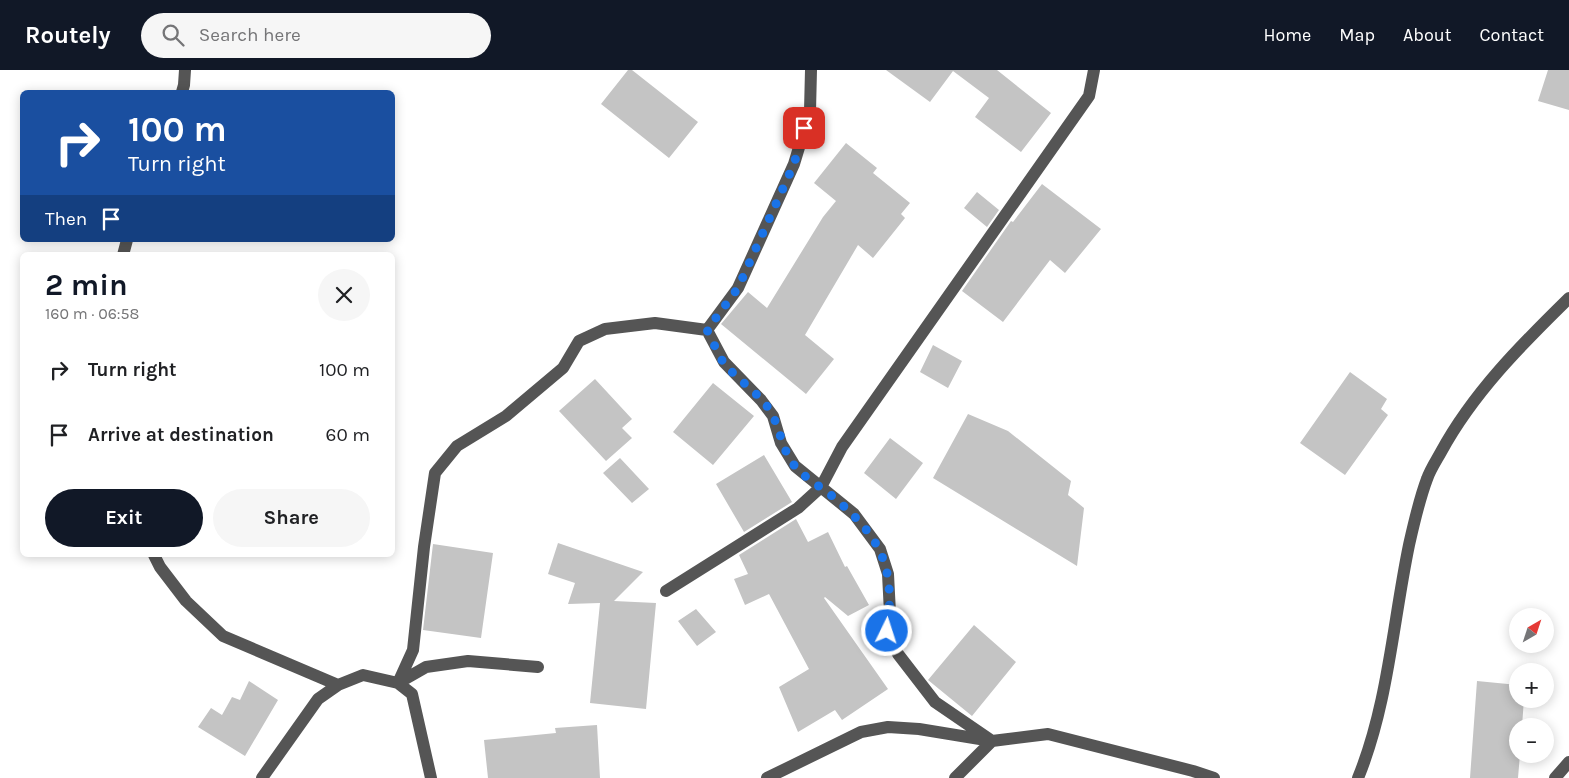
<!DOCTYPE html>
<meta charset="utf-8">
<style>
:root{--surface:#fff;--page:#f6f6f6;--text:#202124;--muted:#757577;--accent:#111827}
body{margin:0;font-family:Karla,sans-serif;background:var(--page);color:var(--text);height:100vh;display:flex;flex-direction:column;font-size:19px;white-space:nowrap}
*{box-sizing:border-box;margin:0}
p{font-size:16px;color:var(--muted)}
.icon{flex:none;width:28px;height:28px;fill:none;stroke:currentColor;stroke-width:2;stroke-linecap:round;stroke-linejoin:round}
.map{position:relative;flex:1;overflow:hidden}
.drawer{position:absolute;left:20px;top:182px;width:375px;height:305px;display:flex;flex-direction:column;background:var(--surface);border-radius:8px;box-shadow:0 2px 12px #0003}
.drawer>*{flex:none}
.guide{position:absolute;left:20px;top:20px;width:375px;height:152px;border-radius:8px;box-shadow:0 2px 12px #0003;background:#1a4fa0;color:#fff;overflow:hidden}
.needle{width:32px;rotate:39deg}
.tools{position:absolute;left:1509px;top:538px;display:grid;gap:10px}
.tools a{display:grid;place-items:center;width:45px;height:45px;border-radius:50%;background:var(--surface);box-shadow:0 2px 12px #0003;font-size:25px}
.pin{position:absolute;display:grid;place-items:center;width:42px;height:42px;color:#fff;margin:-21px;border-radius:10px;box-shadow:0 2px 8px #0006}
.me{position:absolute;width:55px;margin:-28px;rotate:4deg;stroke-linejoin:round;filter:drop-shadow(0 0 4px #0008)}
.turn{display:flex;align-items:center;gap:18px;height:105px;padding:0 25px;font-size:22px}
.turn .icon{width:65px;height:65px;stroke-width:2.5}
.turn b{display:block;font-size:35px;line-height:42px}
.then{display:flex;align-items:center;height:48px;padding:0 25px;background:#0003;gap:10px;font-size:19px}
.round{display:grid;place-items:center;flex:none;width:52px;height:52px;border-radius:26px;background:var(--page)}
.summary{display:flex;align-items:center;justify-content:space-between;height:85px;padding:0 25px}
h1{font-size:30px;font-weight:700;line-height:38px;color:var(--accent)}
.primary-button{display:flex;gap:10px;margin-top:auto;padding:10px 25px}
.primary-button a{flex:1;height:58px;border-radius:30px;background:var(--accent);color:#fff;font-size:20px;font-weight:700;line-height:58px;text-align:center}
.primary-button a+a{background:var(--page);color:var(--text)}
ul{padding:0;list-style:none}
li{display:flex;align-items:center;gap:15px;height:65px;padding:0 25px}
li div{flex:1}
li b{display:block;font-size:19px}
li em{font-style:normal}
header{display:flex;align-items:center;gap:30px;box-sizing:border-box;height:70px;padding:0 25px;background:var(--accent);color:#fff}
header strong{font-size:24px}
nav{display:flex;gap:28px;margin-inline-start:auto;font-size:18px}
.search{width:350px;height:45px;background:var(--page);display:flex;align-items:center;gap:12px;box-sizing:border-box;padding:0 18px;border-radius:28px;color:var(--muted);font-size:19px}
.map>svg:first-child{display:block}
.building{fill:#c4c4c4}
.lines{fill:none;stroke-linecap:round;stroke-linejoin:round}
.minor{stroke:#555;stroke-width:12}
.route{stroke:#1a73e8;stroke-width:9;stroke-dasharray:0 16.2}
</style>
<header>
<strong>Routely</strong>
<div class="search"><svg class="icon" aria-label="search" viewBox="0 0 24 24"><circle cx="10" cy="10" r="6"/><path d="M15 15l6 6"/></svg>Search here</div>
<nav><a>Home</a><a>Map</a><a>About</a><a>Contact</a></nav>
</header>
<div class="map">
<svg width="1569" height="708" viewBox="0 0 1569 708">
<rect width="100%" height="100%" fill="#fff"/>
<path class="building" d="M628,0H632L698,52L669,88L601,34Z
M886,0H997L1051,43L1021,82L975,47L989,28L953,1L930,32Z
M1548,0H1569V40L1538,31Z
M846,73L877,98L873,103L910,133L901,144L905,148L873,188L858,175L805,265L834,289L806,324L721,254L748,222L767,238L823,147L836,131L814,113Z
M1042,114L1101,159L1065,203L1050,190L1003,252L962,221L1011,151L1013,152Z
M977,122L999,140L987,157L964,138Z
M933,275L962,291L948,318L920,302Z
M1350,302L1387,329L1381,339L1388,345L1345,405L1300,373Z
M595,309L632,349L622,358L632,368L606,391L559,341Z
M713,313L754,346L713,395L673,362Z
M968,344L1008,361L1071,411L1068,425L1084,438L1077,496L933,408Z
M890,368L923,393L896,429L864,403Z
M764,385L792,432L744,462L716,414Z
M620,388L649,419L632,433L603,403Z
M796,449L808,472L828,462L845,497L847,496L869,535L848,546L825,527L824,528L888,619L842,650L835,640L798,662L779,617L809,599L769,524L745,535L734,509L748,504L739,485Z
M558,473L643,502L614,531L656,533L646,639L590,633L600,533L568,534L575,513L548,504Z
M433,474L493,483L481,568L423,560Z
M696,539L716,562L697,576L678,551Z
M974,555L1016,592L972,646L928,610Z
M249,611L278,630L245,686L198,657L211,638L222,645L232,627L240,630Z
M1477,611L1518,615V629H1524L1522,656H1518V684H1520L1518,708H1470Z
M597,655L600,708H488L484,670L556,663L555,658Z"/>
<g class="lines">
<path class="minor" d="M811,0L810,41L794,94L738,218L707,260L724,292L761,330L773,346L781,373L795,396L854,444L880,479L888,504L890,543L887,561L898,584L935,632L992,671
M182,22L184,15L185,0
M123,185L127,170
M154,485L160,497L186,531L223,566L338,615
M666,521L798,438L821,417L842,377L1089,26L1094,0
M398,613L413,580L424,477L435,403L457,376L506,346L563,298L579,271L605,259L655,253L707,260
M398,613L426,597L468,591L538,597
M262,708L318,629L338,615L363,605L398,613L412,624L431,708
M767,708L861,662L888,657L919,659L992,671L1048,664L1193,701L1214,708
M955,708L992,671
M1358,708C1388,635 1393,552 1409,475C1414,453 1419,430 1427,409C1430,400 1436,391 1441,382C1473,323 1521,275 1569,228
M1555,708L1569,692"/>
</g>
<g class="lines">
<path class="route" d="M804,58L794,94L738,218L707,260C713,270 717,284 724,293C739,312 763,325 773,346C781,363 782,379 794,395C803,407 820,416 832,426C881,467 896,496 887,561"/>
</g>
</svg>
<div class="tools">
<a><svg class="needle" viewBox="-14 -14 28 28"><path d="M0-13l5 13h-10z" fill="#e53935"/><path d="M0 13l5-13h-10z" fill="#757577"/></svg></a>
<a>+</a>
<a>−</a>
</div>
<div class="pin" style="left:804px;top:58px;background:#d93025"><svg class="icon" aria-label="arrive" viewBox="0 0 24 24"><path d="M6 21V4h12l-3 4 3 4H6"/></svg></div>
<svg class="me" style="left:887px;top:561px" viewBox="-20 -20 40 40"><circle r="17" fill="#1a73e8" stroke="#fff" stroke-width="3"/><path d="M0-11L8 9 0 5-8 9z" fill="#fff"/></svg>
<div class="guide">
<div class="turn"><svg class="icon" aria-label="right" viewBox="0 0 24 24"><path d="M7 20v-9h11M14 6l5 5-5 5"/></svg><div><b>100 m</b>Turn right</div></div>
<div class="then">Then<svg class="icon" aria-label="arrive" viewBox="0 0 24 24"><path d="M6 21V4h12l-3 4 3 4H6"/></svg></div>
</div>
<section class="drawer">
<div class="summary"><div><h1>2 min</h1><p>160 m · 06:58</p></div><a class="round"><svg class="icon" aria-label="close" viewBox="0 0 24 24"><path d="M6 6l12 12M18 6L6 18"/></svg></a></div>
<ul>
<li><svg class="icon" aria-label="right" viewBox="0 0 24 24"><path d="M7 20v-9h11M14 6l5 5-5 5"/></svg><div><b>Turn right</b></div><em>100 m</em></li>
<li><svg class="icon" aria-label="arrive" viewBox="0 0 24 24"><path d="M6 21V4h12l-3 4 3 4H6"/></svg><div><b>Arrive at destination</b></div><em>60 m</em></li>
</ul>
<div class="primary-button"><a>Exit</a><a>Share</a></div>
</section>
</div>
